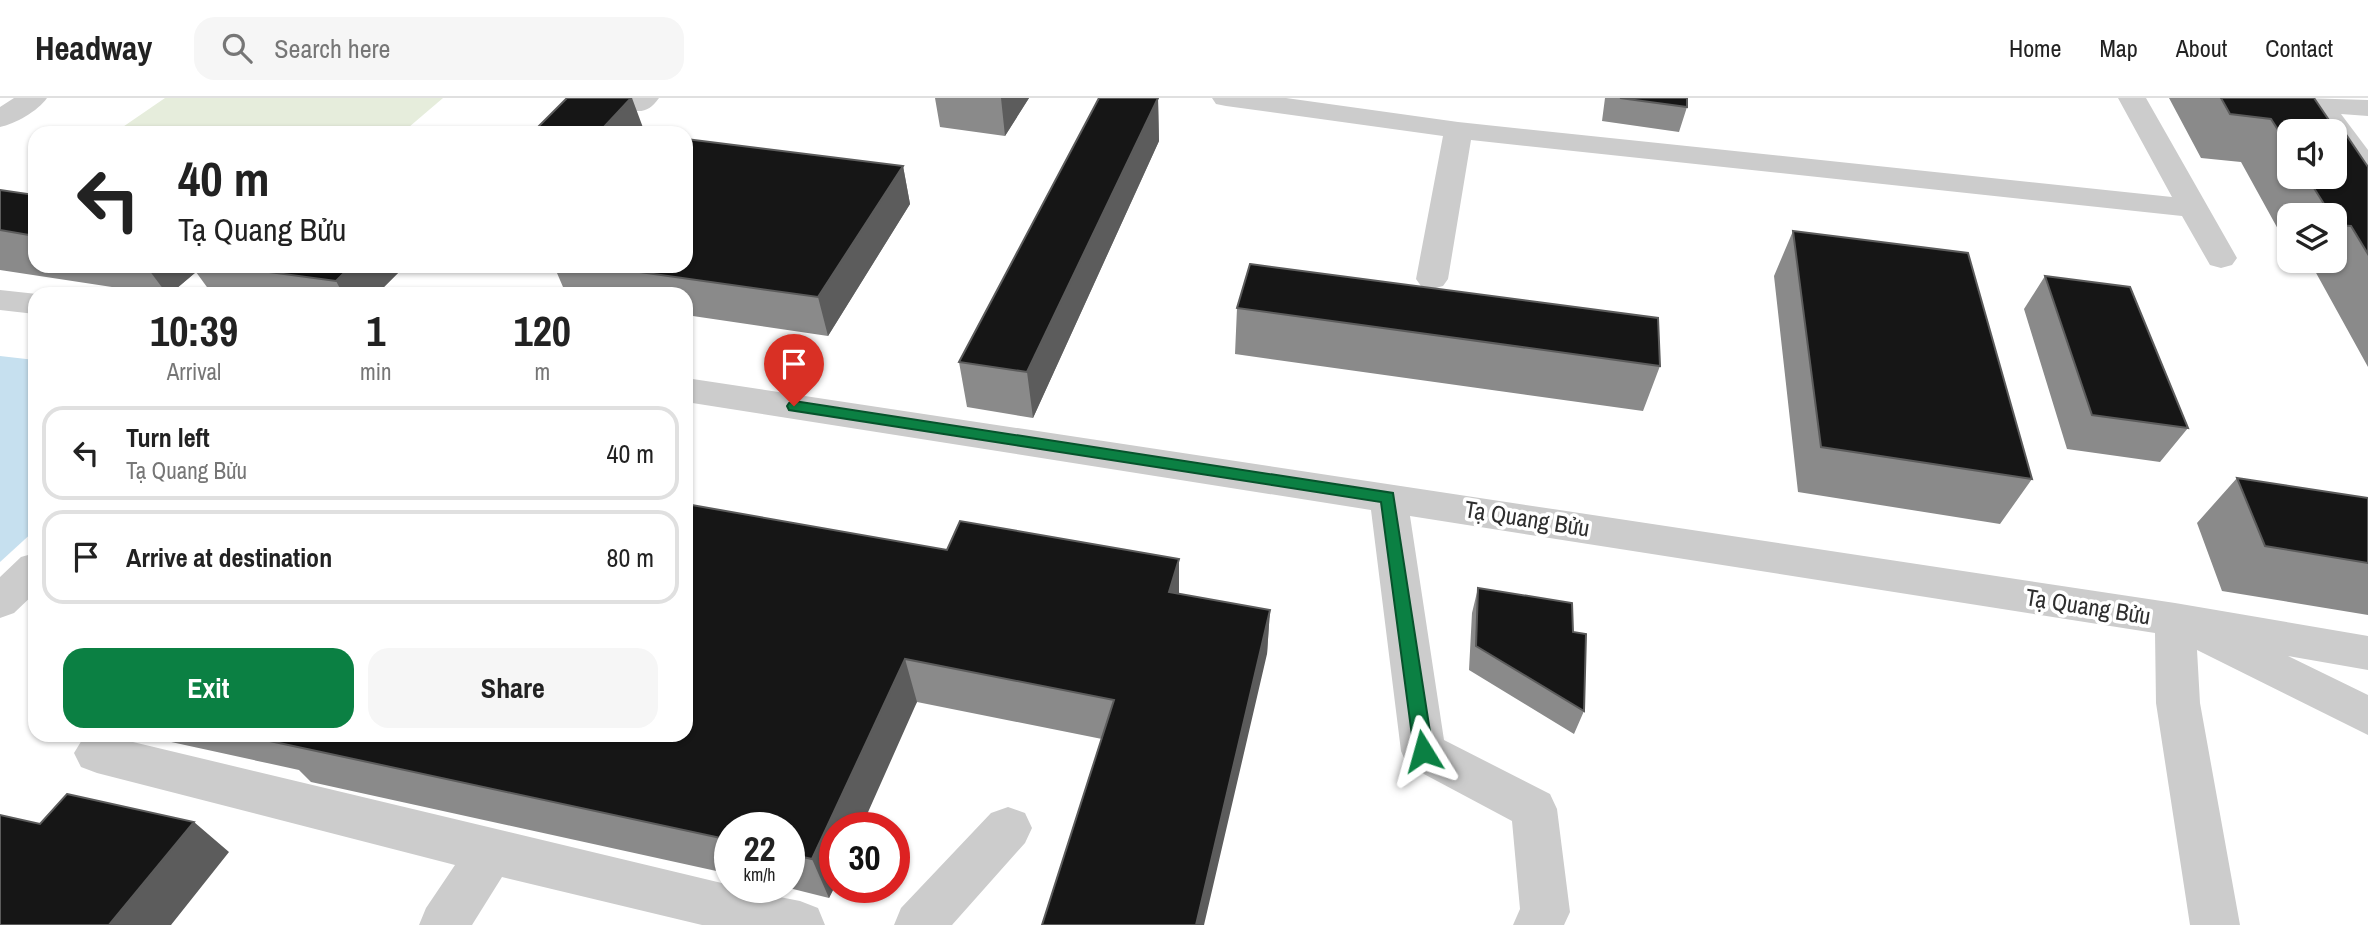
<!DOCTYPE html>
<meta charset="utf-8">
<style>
:root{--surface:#fff;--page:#f6f6f6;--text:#222;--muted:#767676;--line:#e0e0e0;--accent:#0b8043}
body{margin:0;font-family:"Archivo Narrow",sans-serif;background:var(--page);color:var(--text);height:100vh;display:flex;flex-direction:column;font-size:26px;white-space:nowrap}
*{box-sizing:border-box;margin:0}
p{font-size:23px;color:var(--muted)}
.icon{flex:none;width:38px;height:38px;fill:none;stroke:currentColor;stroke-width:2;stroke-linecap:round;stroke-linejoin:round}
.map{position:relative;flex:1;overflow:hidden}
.details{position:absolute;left:28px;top:189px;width:665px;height:455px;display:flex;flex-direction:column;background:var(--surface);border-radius:21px;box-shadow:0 2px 5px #0004}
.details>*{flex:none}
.banner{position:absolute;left:28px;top:28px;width:665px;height:147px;border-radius:21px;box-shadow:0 2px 5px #0004;background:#fff;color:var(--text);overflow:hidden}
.controls{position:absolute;left:2277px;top:21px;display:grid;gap:14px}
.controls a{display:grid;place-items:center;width:70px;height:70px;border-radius:14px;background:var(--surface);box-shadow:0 2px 5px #0004;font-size:35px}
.speed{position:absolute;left:714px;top:714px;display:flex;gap:14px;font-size:35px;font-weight:700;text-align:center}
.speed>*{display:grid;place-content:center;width:91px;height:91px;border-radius:50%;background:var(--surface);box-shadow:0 2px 5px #0004;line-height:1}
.speed small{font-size:18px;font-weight:400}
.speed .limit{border:10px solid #d22;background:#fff;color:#111}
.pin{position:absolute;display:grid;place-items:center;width:60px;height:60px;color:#fff;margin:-72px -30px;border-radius:50% 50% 50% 0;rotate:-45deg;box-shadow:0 0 7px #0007}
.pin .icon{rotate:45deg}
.me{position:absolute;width:77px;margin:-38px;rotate:352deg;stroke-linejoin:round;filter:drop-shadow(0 0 5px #0008)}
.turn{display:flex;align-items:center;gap:24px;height:147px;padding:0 35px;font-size:32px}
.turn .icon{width:91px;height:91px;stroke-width:2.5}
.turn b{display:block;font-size:49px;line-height:60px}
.eta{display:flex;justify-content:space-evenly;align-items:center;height:119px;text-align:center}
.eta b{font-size:42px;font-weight:700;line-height:49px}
.primary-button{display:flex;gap:14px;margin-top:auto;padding:14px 35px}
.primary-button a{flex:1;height:80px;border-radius:21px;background:var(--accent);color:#fff;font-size:28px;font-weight:700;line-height:80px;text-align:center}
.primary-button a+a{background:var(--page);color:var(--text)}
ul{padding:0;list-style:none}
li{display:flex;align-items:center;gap:21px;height:94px;margin:0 14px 10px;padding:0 21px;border:4px solid var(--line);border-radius:21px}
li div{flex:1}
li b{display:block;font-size:26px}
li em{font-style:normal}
header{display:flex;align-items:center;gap:42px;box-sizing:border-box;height:98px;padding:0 35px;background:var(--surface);border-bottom:2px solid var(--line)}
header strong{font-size:33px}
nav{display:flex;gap:38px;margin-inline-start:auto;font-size:24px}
.search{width:490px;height:63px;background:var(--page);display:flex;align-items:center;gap:18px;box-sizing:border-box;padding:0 24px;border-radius:21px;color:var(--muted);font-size:26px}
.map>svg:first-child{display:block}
.green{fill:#e6eddc}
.water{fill:#c6e0ef}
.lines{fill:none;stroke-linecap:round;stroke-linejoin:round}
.minor{fill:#ccc;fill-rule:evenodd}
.wall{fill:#8a8a8a;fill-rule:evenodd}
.shaded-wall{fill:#5c5c5c}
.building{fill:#161616;stroke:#5c5c5c;stroke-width:2}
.route{fill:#0b8043;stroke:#07532c;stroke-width:2}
.labels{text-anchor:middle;stroke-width:7;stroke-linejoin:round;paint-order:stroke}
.street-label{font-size:24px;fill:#2f2f2f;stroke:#fff}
</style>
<header>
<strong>Headway</strong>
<div class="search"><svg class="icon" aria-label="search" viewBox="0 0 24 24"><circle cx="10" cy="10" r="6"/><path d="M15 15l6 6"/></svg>Search here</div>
<nav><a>Home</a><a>Map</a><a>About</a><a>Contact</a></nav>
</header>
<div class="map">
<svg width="2368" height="827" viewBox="0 0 2368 827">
<rect width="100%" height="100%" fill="#fff"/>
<path class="green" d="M165,0H443L402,35H114Z"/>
<path class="water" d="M0,258L35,262V432L0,464Z"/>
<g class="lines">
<path class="minor" d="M14,0H47C38,13 15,26 0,29V9Z
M629,0H659C650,12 644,15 629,12L625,6Z
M1212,0H1286L1458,24L2172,99L2118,0H2146L2237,160L2232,167L2221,170L2210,167L2182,118L1471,42L1448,181L1443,188L1432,191L1421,188L1416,181L1443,38L1226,8L1216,6Z
M2302,0L2368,2V18L2341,16L2368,52V81L2358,78L2334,46V33H2326Z
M0,192L37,196L35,216L0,212Z
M686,280L2175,505L2368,538V572L2288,558L2368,597V637L2197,552L2200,605L2240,827H2190L2156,605L2155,535L1410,418L1444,642L1550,696L1557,711L1570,814L1564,827H1513L1520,811L1512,723L1407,667L1401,653L1371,412L686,304Z
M35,455V495L14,515L0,520V479L21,459Z
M85,637H136L133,644L730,787V789L800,803L818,810L825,827H702L502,779L472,827H419L426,810L455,767L97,675L81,669L74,655Z
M1008,709L1025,715L1032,730L1025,745L952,827H894L901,810L991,715Z"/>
</g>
<path class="wall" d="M935,0H1029L1005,38L940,29Z
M1158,0L1159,43L1033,320L967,309L959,264Z
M1605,0H1687V9L1679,34L1602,23Z
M2169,0H2314L2337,34L2368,69V269L2315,173L2300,171L2296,163H2334V117H2289V151L2241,64L2201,60ZM2289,33L2334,79H2289Z
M903,68L910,106L828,238L686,217V196H566L554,168H686Z
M0,92L35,97V168H405L377,196H212L196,174L170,196H158L0,172Z
M1793,133L2032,381L2000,426L1798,394L1774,178Z
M2045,178L2188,330L2160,364L2067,351L2024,211Z
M1237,210L1660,268L1643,313L1235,256Z
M2237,380L2368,400V517L2222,493L2197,425Z
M947,452L1179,461V496L1270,512L1267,556L1102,641L917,604L835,730V788L829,800L785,789H789V730H730V776L311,684L299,672L162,642L156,637H686Z
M1478,490L1573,534L1584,613L1574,636L1469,572L1472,515Z"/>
<path class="shaded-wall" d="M631,0H632L645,35H604L603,30Z
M1001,0H1029L1005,38Z
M1158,0L1159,43L1033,320L1027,274Z
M903,68L910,106L828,238L818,199Z
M146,168H192L196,174L170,196H167Z
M351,168H405L377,196H343L336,183Z
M1179,461V505L1169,494Z
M1270,512L1267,556L1204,827H1196Z
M905,561L917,604L861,730H835V788L829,800L812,761Z
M194,724L229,754L171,827H109Z"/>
<path class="building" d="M567,0H631L603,30L640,35H532Z
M1099,0H1158L1027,274L959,264Z
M1620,0H1687V9Z
M2221,0H2314L2337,34L2345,35L2368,69V156L2351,128L2336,127L2334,124V117H2331L2307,79H2334V33H2289V49L2271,21L2230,16Z
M686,41L903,68L818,199L597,168H686Z
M0,92L35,97V138L0,132Z
M1793,133L1968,155L2032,381L1821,349Z
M1250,166L1658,220L1660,268L1237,210Z
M224,168H351L336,183Z
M2045,178L2130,189L2188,330L2092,317Z
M2237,380L2368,400V465L2265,448Z
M686,406L947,452L960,423L1179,461L1169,494L1270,512L1196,827H1042L1114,602L905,561L812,761L789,756V730H730V742L270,643L275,637H686Z
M1478,490L1572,505L1573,534L1586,536L1584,613L1476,548Z
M67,696L194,724L109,827H0V717L40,726Z"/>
<path class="route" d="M794,303L1393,395L1433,653L1430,658L1423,661L1417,658L1414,653L1381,404L789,312L787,308L789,305Z"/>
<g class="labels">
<g class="street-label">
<text transform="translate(1527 421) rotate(9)" y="8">Tạ Quang Bửu</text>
<text transform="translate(2088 509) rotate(9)" y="8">Tạ Quang Bửu</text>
</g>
</g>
</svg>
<div class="controls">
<a><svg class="icon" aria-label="sound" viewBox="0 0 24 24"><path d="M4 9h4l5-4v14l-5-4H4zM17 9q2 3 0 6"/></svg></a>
<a><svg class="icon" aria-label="layers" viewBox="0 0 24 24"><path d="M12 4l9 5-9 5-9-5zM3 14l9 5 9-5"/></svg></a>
</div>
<div class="speed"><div>22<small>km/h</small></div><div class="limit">30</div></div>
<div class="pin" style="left:794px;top:308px;background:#d93025"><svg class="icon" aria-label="arrive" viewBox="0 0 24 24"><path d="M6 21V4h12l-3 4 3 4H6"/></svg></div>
<svg class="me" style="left:1423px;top:653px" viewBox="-20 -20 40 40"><path d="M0-17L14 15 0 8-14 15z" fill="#0b8043" stroke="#fff" stroke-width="4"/></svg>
<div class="banner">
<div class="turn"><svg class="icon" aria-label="left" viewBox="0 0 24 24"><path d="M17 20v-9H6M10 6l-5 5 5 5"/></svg><div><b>40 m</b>Tạ Quang Bửu</div></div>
</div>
<section class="details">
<div class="eta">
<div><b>10:39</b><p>Arrival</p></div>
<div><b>1</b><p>min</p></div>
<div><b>120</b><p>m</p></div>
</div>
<ul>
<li><svg class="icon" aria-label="left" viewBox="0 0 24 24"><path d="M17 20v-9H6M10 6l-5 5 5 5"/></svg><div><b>Turn left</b><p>Tạ Quang Bửu</p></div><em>40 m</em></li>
<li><svg class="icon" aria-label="arrive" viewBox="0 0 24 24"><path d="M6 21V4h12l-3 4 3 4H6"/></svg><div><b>Arrive at destination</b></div><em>80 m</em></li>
</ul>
<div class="primary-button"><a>Exit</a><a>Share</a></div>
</section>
</div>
